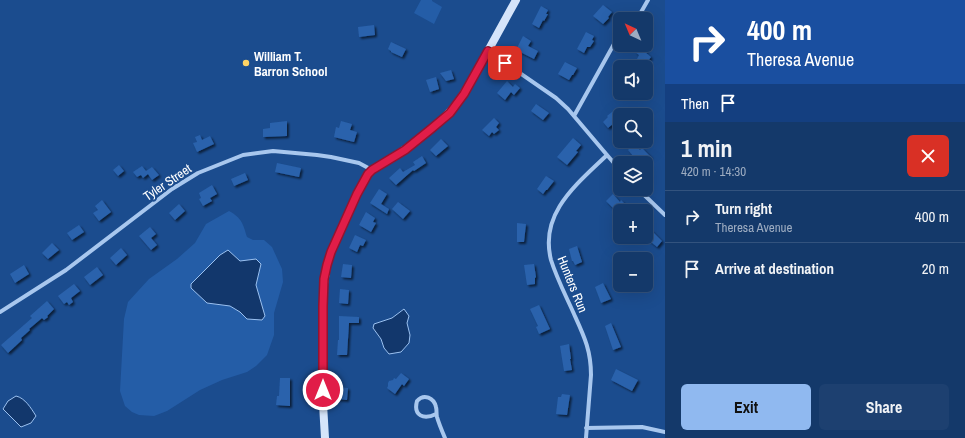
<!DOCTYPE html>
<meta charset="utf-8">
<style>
:root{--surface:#14396a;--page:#1d4070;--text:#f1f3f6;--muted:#9dacc1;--line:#33537e;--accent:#90b9f0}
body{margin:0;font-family:"Archivo Narrow",sans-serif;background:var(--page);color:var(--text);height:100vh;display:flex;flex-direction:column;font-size:15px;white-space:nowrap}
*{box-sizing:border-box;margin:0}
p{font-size:13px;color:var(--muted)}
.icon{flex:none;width:22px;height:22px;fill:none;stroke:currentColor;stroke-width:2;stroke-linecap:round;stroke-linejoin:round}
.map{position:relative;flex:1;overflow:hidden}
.side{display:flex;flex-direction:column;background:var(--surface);width:300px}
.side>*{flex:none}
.top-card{background:#1a4fa0;color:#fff;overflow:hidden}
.needle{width:26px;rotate:316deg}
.tools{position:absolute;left:613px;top:12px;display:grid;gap:8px}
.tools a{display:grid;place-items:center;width:40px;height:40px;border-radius:6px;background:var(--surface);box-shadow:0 4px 16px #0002,0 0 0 1px var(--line);font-size:20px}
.pin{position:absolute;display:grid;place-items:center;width:34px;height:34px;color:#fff;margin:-17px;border-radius:8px;box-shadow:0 2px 6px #0006}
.me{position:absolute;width:44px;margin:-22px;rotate:0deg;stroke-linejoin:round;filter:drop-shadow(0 0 3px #0008)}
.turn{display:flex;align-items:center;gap:14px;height:84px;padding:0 16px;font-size:18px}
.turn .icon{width:52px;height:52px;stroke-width:2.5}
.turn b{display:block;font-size:28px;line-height:34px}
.then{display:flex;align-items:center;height:38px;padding:0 16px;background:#0003;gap:8px;font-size:15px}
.round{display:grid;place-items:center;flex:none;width:42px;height:42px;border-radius:6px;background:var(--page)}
.headline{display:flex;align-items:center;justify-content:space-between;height:68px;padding:0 16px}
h1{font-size:24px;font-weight:700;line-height:30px}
.action{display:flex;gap:8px;margin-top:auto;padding:8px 16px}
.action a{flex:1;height:46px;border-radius:6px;background:var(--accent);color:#111;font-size:16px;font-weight:700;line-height:46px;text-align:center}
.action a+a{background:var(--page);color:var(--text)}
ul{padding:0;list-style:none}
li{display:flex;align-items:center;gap:12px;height:52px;padding:0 16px;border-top:1px solid var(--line)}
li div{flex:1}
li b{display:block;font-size:15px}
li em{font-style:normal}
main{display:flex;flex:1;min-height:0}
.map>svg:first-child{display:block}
.green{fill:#245da7}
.water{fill:#12376c;stroke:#9bc1f0}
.building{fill:#2a62ac;filter:url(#shadow)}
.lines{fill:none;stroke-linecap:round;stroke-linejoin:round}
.street{stroke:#a8c7ee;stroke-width:4}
.secondary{stroke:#d5e4fa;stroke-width:8}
.route-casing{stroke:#92132f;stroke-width:10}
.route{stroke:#e11d48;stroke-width:7}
.poi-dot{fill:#ffd465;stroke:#1b4c8e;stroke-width:1.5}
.labels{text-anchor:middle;stroke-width:4;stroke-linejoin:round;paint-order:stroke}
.poi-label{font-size:13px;font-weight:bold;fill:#fff;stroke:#1b4c8e;text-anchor:start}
.street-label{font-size:13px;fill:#fff;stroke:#1b4c8e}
</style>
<main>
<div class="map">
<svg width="665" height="438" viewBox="0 0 665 438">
<defs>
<filter id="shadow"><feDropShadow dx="2" dy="2" stdDeviation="1" flood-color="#0009"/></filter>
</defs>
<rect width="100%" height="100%" fill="#1b4c8e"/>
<path class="green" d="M421,0H432V1L442,7L434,24L414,13Z
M229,211C242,218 243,224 247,237L253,240H264L272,247L282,269L283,282L274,313V335L267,355L256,366L247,372L222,380L200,390L167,411L154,416L139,415L132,412L125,406L120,391L124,319L128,302L149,279L177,259L195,243L206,224Z"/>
<path class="water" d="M228,250L240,261L256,259L261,264L256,285L265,316L262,320L247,319L240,312L230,306L207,303L191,288V284L220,255Z
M404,309L409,316L407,323L410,335L409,343L401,352L389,354L384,348L381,339L373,328L374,324L392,318Z
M16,396C25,398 31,408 36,416L31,423L21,427L3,409L8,401Z"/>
<path class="building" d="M603,5L612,12L608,17L609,18L603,24L593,16Z
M541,6L548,10L546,14H548L544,21L543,20L539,28L532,24Z
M374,25L375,35L359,37L358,27Z
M586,32L594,36L592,40L594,41L590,47H587L584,53L577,49Z
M523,36L531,41L528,46L538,51L534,59L516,50Z
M391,42L406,49L402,57L391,52V51L388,49Z
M640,45H650L645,52L651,57L645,65L637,59L639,55L635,52Z
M565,62L577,68L573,75H572L569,80L558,74Z
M451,70L454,79L446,81L440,73Z
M620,76V91L613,85Z
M436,77L439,89L430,92L426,80Z
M507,81L513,87L515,84L520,88L514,95L511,92L505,100L497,93Z
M536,104L549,113L543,120L531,111Z
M617,108L624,115H620V118L608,128L603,122L608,117L607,116Z
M494,118L499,123L496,127L499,130L494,134L492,132L489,136L482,130Z
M287,121V136L263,137V129L270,128V123Z
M341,121L352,124L350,130L357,132L354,142L334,137L336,127L339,128Z
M200,135L202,140L210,136L214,144L197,152L193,143L197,142L195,137Z
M573,138L581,145L576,151L578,152L567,165L557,157Z
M441,139L448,146L436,156L430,150Z
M634,144L640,150L642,148L651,157L645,163H639L628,150Z
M422,156L426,163L414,171L413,170L396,185L389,178L400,168L403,172L415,165L413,162Z
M277,163L301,168L299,177L275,172Z
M119,165L124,171L118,176L113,170Z
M142,166L146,171L152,167L159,175L152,180L148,174L143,178L141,175L137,177L133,172Z
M245,173L248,180L234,186L231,179Z
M546,176L554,181L547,190H546L543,194L537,189Z
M212,185L217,194L210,198L212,201L203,206L199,199L201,198L199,193Z
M379,189L387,194L381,204L389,209L387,214L370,203Z
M613,194L620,202L621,200L627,206L618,213L606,201Z
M102,200L111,212L99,221L93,213L98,210L95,206Z
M398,202L410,211L403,219L392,209Z
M179,204L185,211L175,220L169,213Z
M366,212L375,218L373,222L376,223L371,232L359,225Z
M517,223L526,224L524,242H517Z
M79,225L84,232L72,240L67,233Z
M150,227L156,234L151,238L157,245L151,250L139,236Z
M651,230L662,241L657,247L645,237L646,235Z
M355,235L366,240L363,246L360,245L357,252L349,248Z
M52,243L59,250L48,259L42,253Z
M577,246L582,262L575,265L573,261H572L569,249Z
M121,248L127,255L116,265L110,258Z
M343,264L352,265L351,278L341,277Z
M534,264L536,277L535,278V284L527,285L524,265Z
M24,265L29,274L15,283L10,274Z
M97,267L103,275L90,285L84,277Z
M603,283L611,299L601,303L595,287Z
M74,284L80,291L71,298L73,302L69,305L67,302L64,304L58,296Z
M340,289L349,290L348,304L339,303Z
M47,301L54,309L47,316L48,317L44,320L42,318L29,329L30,330L21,338L22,340L8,353L1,345L32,318L30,316Z
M539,305L550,329L539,334L536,327L538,326L530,309Z
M339,316L359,317V323H349L347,355H337L338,340H339Z
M611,323L621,347L613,350L605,326Z
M569,344L571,359H570L572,370L564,371L560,346Z
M616,369L638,380L632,391L611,380Z
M401,373L409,379L404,386L402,384L395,394L387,388L388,386V383L389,381L393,380L394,378L396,379Z
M280,378H290V406L276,405L277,396H279Z
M339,387L348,388L347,400L337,399Z
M562,394L570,395L567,415L556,414L558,397H561Z"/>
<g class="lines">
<path class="street" d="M635,19L640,14L648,0
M488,51L556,98L568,109L607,155L620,170
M574,116L614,44L620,35
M638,189L665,215
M0,312L66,270L172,189L198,173L243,155L273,151L317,155L331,157L359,163L372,170
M436,414C424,420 413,416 417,401C424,393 434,398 436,407C437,411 436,413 437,417C439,424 442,431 445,438
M586,428L642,427L665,432
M586,438L591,375C591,350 584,336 574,314C566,296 557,279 551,260C539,213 577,184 607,155"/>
<path class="secondary" d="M325,438L323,404V290L327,265L331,252L339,234L357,194L368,174L372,170L394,157L418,140L442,120L457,104L472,80L516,0"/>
</g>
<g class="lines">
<g class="route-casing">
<path id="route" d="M323,390V306L324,279L327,265L331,252L357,194L368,174L372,170L405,150L431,129L450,113L464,94L488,51L505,63"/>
</g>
<use href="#route" class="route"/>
</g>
<circle class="poi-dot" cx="246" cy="63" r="4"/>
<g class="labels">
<g class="poi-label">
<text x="254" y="61">William T.<tspan x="254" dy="15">Barron School</tspan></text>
</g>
<g class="street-label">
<text transform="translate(167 182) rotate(-34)" y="5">Tyler Street</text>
<text transform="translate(573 284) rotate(68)" y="5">Hunters Run</text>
</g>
</g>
</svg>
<div class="tools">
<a><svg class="needle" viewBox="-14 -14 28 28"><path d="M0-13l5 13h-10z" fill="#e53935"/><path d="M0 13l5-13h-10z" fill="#9dacc1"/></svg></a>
<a><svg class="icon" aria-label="sound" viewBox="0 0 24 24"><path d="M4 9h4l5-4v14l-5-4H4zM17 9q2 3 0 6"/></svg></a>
<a><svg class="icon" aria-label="search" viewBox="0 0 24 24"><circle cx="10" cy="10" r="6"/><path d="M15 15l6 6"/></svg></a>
<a><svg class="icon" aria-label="layers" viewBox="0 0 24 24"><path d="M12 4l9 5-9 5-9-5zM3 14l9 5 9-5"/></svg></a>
<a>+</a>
<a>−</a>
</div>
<div class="pin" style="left:505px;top:63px;background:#d93025"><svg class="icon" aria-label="arrive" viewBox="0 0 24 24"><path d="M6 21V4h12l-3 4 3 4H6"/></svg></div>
<svg class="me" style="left:323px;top:390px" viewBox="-20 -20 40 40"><circle r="17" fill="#e11d48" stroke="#fff" stroke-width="3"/><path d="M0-11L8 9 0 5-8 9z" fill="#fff"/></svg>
</div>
<section class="side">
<div class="top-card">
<div class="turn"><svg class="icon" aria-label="right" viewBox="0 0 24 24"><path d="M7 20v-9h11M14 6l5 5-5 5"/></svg><div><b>400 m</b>Theresa Avenue</div></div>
<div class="then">Then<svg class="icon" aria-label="arrive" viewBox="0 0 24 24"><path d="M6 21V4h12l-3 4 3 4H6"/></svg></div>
</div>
<div class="headline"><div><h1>1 min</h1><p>420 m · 14:30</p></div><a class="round" style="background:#d93025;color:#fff"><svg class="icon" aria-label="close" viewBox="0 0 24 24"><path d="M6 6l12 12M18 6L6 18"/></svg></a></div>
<ul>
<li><svg class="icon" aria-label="right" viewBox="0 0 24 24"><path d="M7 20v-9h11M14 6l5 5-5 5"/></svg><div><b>Turn right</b><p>Theresa Avenue</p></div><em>400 m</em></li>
<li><svg class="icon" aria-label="arrive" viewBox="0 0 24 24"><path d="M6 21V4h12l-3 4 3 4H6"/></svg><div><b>Arrive at destination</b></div><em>20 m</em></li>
</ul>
<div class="action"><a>Exit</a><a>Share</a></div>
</section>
</main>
